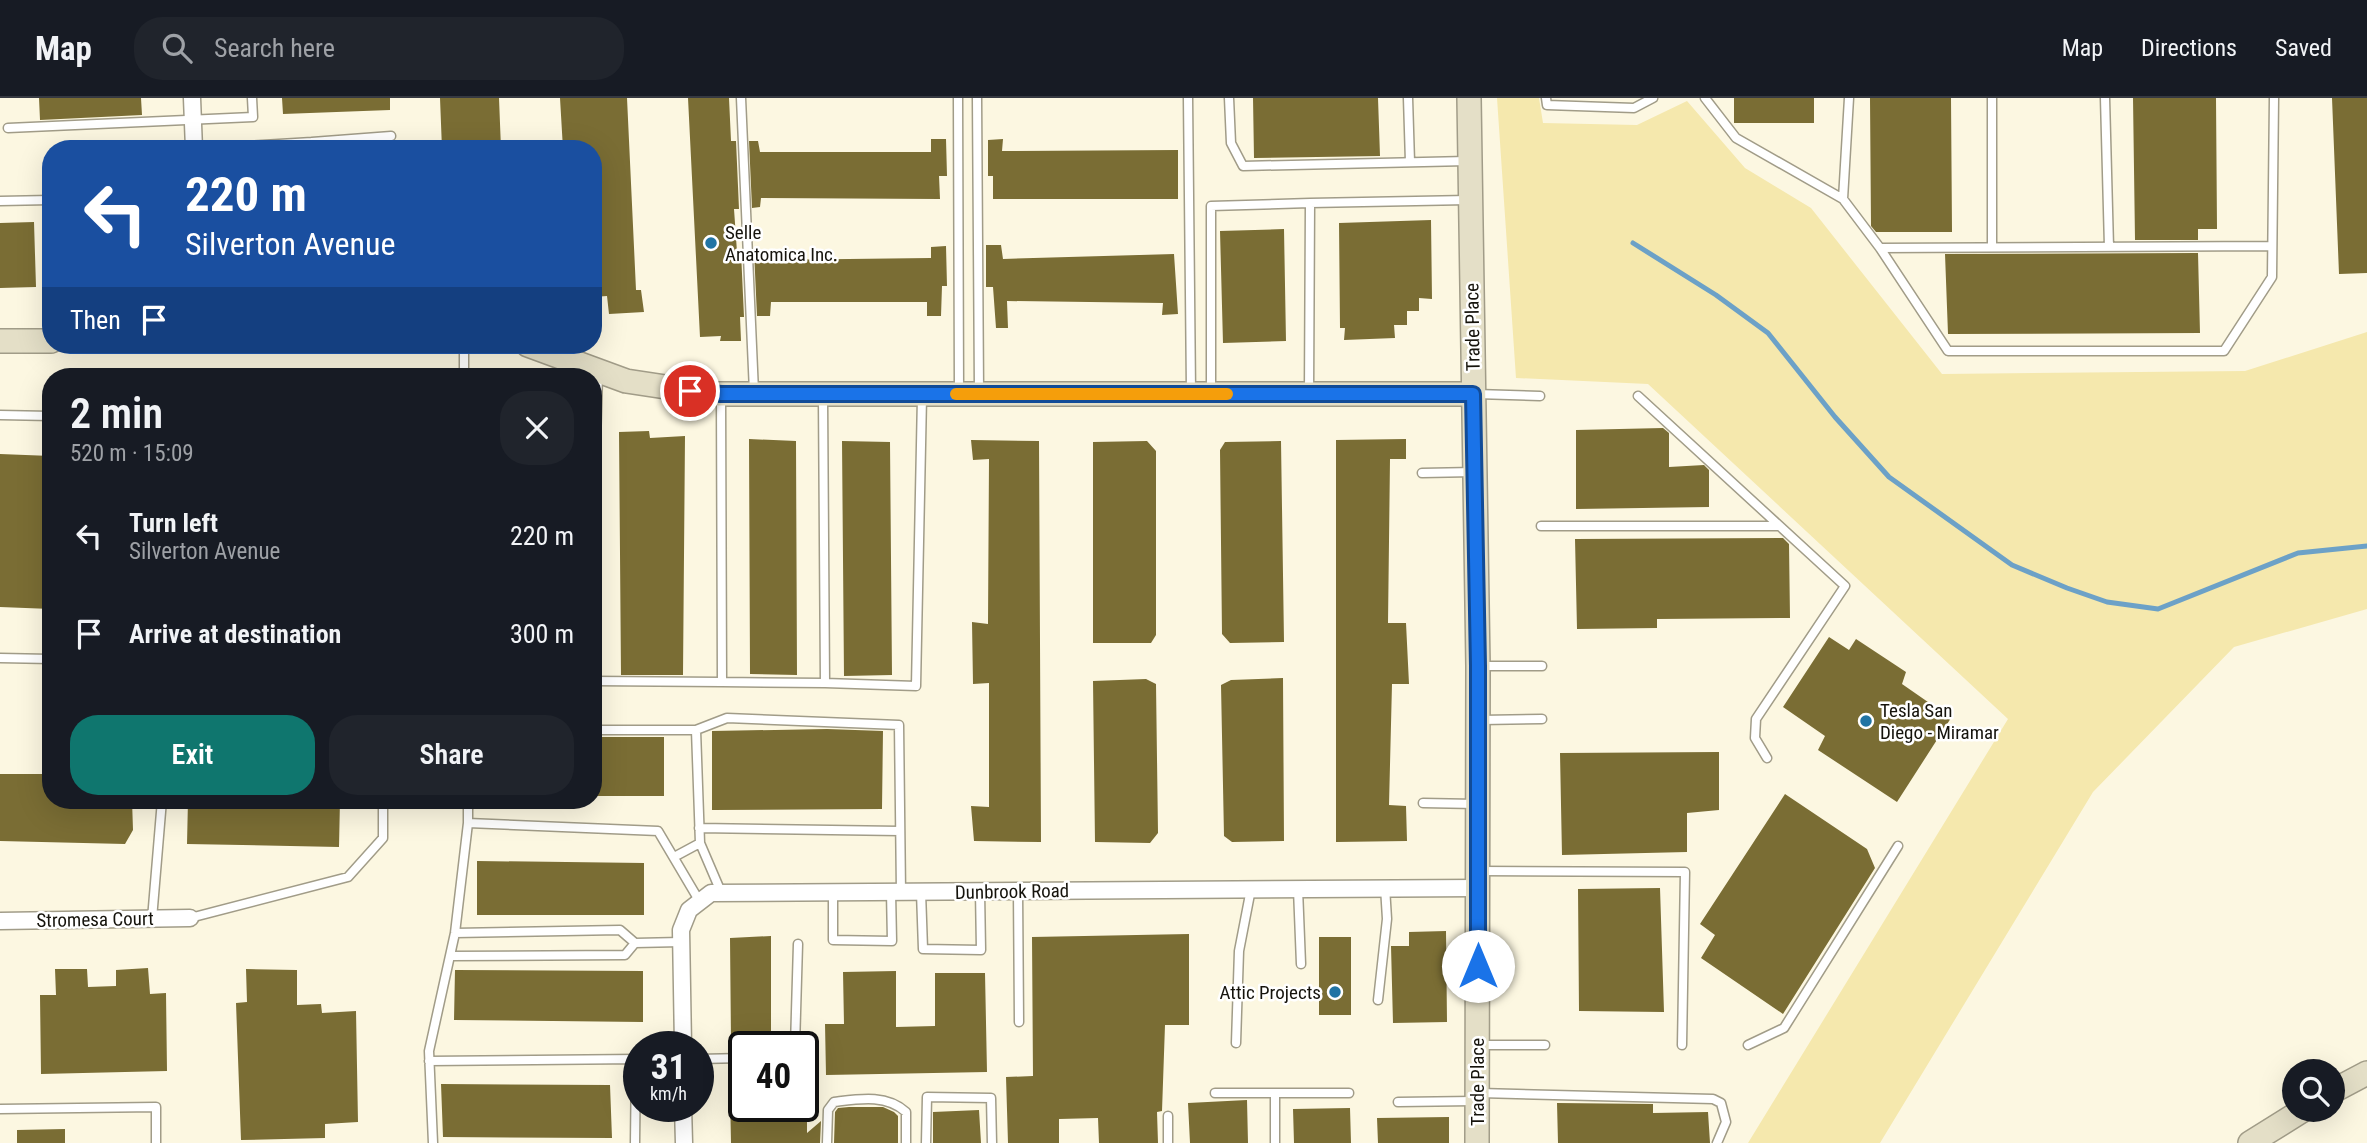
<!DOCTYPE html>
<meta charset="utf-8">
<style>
:root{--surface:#171b24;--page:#20242c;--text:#f1f3f6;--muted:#9ea1a6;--line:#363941;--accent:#0f766e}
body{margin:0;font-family:"Roboto Condensed",sans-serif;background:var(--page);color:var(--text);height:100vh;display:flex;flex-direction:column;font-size:26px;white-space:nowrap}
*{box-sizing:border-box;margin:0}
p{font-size:23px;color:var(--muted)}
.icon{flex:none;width:38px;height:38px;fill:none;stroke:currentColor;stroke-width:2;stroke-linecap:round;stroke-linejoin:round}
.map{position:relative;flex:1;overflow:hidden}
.side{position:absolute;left:42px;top:270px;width:560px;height:441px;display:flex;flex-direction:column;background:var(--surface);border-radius:28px;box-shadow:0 7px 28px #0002}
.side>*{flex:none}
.guide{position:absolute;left:42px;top:42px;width:560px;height:214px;border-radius:28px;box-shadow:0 7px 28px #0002;background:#1a4fa0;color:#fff;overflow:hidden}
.fabs{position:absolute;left:2282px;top:961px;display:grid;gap:14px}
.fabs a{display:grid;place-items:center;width:63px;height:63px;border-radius:50%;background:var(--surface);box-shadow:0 7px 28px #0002;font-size:35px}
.speed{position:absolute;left:623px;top:933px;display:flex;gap:14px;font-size:35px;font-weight:700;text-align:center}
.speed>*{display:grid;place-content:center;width:91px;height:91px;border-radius:50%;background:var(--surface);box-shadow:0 7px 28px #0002;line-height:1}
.speed small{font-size:18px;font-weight:400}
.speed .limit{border:4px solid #111;border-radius:10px;background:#fff;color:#111}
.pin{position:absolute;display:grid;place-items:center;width:60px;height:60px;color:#fff;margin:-30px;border:4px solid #fff;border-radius:50%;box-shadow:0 2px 7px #0007}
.me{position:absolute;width:77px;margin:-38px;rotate:0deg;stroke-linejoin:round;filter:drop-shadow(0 0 5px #0008)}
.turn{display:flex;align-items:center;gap:24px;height:147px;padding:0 28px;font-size:32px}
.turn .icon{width:91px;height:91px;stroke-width:2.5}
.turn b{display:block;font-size:49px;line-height:60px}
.then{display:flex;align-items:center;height:66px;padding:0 28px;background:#0003;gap:14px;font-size:26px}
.round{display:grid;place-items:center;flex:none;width:74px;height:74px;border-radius:28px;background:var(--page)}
.summary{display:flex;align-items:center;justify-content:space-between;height:119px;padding:0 28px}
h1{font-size:42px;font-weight:600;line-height:52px}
.button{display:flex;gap:14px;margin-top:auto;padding:14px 28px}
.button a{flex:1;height:80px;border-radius:28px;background:var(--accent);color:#fff;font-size:28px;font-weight:600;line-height:80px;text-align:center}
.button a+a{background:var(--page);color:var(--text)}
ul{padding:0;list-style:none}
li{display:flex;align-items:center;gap:21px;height:98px;padding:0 28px}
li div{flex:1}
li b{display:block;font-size:26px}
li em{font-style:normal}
header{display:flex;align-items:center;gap:42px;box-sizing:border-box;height:98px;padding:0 35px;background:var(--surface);border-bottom:2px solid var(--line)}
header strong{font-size:33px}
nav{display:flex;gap:38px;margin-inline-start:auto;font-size:24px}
.search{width:490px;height:63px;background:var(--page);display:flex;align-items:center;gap:18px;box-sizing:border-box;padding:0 24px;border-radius:28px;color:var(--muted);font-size:26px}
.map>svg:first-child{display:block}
.green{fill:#f5e8ad}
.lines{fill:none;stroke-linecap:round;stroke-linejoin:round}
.stream{stroke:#6ca1c7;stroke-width:5}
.building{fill:#7a6d34}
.lane-casing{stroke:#a19c88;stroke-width:11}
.street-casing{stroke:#a19c88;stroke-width:19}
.secondary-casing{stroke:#a19c88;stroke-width:26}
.lane{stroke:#fff;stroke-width:8}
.street{stroke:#fff;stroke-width:16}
.secondary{stroke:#e4dfc7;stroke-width:23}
.route-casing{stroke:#114b97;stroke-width:18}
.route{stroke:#1a73e8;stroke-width:12}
.slow{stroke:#f59e0b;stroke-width:12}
.poi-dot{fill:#2174a4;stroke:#fff;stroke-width:2.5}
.labels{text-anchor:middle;stroke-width:5;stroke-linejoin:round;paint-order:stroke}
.poi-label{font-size:19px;fill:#15130c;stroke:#fff;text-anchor:start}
.street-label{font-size:19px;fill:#15130c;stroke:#fff}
</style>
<header>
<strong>Map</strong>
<div class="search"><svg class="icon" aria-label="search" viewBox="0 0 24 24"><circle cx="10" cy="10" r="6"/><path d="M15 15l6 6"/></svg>Search here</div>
<nav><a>Map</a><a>Directions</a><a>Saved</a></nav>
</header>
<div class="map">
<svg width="2367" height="1045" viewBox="0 0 2367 1045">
<rect width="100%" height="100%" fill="#fcf7e1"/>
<path class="green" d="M1497,0H1539L1543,25L1637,27L1687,3L1745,70L1811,110L1942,276L2245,273L2367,234V511L2234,549L2093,694L1880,1045H1748L2008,621L1648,286L1516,280Z"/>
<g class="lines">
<path class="stream" d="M1633,145L1716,197L1768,235L1835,319L1889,379L2012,467L2067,490L2107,504L2158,511L2298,455L2367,448"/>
</g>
<path class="building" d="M39,0H141L142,17L40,22Z
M282,0H390V12L283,16Z
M440,0H499L501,51H442Z
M560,0H627L636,192H641L644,214L609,216L607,198L593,199V51H563Z
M688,0H729L731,43H736L739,111H734L737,154H741L744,219H740L741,243H720L721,238L700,239Z
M1253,0H1378L1380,58L1254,60Z
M1734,0H1814V25H1734Z
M1870,0H1951L1952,134H1876L1871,128Z
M2133,0H2216L2217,131H2198V142H2135Z
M2332,0H2367V175L2339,176Z
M931,41H946L947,78H939L940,101L761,100L760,109L752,110L749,43H758L760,54H931Z
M1003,41L1002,53L1178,52V101H993V78H988V42Z
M1431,122L1432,201L1419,200V213H1407V227H1394L1395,240L1344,242L1345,230H1340L1339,125Z
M34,124L36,189L0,190V125Z
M1284,131L1286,243L1223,245L1220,133Z
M986,147H1001L1003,161L1174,156L1178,216L1162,217L1163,205L1007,203L1008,230H996L993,189H986Z
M946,148L947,188H942L941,218H927V204H771L770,218H757L754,153H764L766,162L931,160V149Z
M2198,155L2200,235L1948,236L1945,156Z
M1663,330L1669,335V369L1704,367L1709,372V409L1576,411V332Z
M649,333L650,340L685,338L683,577H621L619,334Z
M749,341L796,343L797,577L750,576Z
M1406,341V361H1390L1388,525H1406L1409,586H1392L1389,707L1406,708L1407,743L1336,744V342Z
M971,342L1039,343L1041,744L974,743L971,708L989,709V585L973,586L972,524L988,526L989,361L973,362Z
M842,343L890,344L892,577L844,578Z
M1147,343L1156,353V537L1151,545H1093V344Z
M1281,343L1284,544L1230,545L1222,536L1220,352L1225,344Z
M0,356L51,358V511L0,509Z
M1783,440L1789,446L1790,520L1657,521V530L1577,531L1575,441Z
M1829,539L1849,552L1856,541L1906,574L1902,586L1951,620L1897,704L1818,652L1825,638L1783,609Z
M1283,580L1284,743L1232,744L1224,738L1221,587L1231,582Z
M1146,581L1156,586L1158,735L1150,745L1095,744L1093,583Z
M827,631L883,633L882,711L712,712V633Z
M593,639H664V698H593Z
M1719,654V712L1687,715V754L1562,757L1560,655Z
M0,676H51V702H132L133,732L125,746L0,743Z
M1785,696L1867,751L1875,770L1783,916L1701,860L1715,837L1700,826Z
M188,702H340L339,749L187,746Z
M477,763L644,765V817H477Z
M1660,790L1664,914L1579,913L1578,791Z
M1446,833L1447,924L1393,925L1391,848H1409V834Z
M1189,836V927H1165L1162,1013L1157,1014L1158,1045H1099L1098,1020L1059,1021V1045H1008L1006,979L1033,978L1032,839Z
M771,838V944H731L730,840Z
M1319,839H1351V917H1319Z
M148,870L150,896L166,895L167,973L41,976L40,897H56L55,871H87L88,889L116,888V872Z
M246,871L297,872V907L321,906L322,915L356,913L358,1024L325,1026V1040L241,1042L236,905L247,904Z
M455,872L643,873V924L454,922Z
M896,873V929L935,928V875H985L987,974L826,977L825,926H844L843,874Z
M441,986L610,987L612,1040L443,1039Z
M744,993V1008H807V1035L821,1023L820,1045H731L730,994Z
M1247,1002L1248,1045H1190L1188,1005Z
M1557,1005L1653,1006V1015L1708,1014L1710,1045H1558Z
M849,1009H883L894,1014L898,1018V1045H834L835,1014L838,1010Z
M1350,1010L1351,1045H1294L1293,1011Z
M979,1012L981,1045H933V1014Z
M1449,1019V1045H1378L1377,1020Z
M65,1031V1045H17V1032Z"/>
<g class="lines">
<g class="lane-casing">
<path id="lane" d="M741,0L754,294
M958,0L959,295
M977,0L979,294
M1188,0L1191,293
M1229,0L1231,45L1243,68L1467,63
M1408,0L1410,64
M1546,0L1547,7L1634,10L1653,0
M1705,0L1736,40L1843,101L1849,0
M2105,0L2109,149
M8,30L253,19L252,0
M312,44L391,38
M246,48L312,44V51
M1843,101L1880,150L1948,253H2224L2272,179L2274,0
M0,103L51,102
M1992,149V0
M1880,150L2272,148
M464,247V278
M1211,293V108L1310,105
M1309,295L1310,105L1468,102
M1476,296L1540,298
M1638,298L1845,488L1756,621L1755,640L1767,660
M823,300L825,585L916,588L922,299
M0,317L51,318
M1422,375L1474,374
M1541,428H1779
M593,448L598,276
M0,560L51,561
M1482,568H1542
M593,583L722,584L721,299
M722,584L825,585
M1481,622L1542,621
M593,632H696L700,745L721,794
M696,632L727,620L899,627L901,794
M1423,705L1476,706
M468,725L658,733L700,804
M699,730L900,733
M674,759L700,745
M1479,773L1685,774L1682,947
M1298,791L1301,866
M1018,793L1019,924
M833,794V842L892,843L891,794
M921,794L923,851L981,852L980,793
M190,820L348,779L383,740V702
M152,821L162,702
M635,845L681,844
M450,858L625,857L635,845L620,832L455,835
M1378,902L1387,821L1385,789
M1236,945L1239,853L1251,791
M1481,947H1545
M1748,947L1784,930L1898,748
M795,948L798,846
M698,961L744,960
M429,963L639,961
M1215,995H1275
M1480,995L1713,1001L1721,1005L1726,1024L1717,1045
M1398,1004L1474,1003
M0,1011L156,1009V1045
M1168,1018V1045
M433,1045L429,953L455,835L468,725V702
M635,1045L636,961
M827,1045L828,1012L834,1004C859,1001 886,996 906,1014V1045
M926,1045L927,999L991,1000L992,1045
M1275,1045V995H1349"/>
</g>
<g class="street-casing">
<path id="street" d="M192,0L194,51
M0,823L190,820
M683,948L681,832L689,812L711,795L1478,790
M683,1008L684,1045"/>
</g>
<g class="secondary-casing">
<path id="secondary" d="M1469,0L1478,568L1477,1045
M0,243H51
M528,247L626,283L712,296H1473
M2333,993L2367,975
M2250,1045L2303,1012"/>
</g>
<use href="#lane" class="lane"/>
<use href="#street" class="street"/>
<use href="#secondary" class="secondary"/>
</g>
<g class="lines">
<g class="route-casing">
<path id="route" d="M690,293L721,296H1473L1478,568V868"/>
</g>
<use href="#route" class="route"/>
<path class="slow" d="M956,296H1227"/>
</g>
<g class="poi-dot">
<circle cx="711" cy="145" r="7"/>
<circle cx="1866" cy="623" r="7"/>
<circle cx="1335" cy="894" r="7"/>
</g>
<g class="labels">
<g class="poi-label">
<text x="725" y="141">Selle<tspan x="725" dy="22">Anatomica Inc.</tspan></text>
<text x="1880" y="619">Tesla San<tspan x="1880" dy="22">Diego - Miramar</tspan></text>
<text x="1321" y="901" text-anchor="end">Attic Projects</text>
</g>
<g class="street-label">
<text transform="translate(1472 229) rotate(-91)" y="7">Trade Place</text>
<text transform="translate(1012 793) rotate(-1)" y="7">Dunbrook Road</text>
<text transform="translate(95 821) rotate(-1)" y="7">Stromesa Court</text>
<text transform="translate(1477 984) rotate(-90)" y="7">Trade Place</text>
</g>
</g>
</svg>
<div class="fabs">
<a><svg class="icon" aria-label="search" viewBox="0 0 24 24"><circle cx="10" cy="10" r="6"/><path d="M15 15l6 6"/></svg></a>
</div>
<div class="speed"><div>31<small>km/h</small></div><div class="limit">40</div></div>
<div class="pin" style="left:690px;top:293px;background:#d93025"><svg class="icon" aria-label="arrive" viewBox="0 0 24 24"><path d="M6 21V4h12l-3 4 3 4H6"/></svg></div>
<svg class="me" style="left:1478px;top:868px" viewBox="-20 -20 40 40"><circle r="19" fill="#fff"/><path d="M0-13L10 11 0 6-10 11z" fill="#1a73e8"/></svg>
<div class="guide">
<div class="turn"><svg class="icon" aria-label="left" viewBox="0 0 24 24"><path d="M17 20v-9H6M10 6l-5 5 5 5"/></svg><div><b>220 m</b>Silverton Avenue</div></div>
<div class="then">Then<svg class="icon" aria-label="arrive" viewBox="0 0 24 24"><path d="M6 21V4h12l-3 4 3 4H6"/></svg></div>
</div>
<section class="side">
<div class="summary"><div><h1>2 min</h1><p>520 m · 15:09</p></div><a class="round"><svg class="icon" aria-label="close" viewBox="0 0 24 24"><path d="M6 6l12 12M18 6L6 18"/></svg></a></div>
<ul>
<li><svg class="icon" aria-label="left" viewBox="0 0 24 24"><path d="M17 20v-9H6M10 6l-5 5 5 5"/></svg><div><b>Turn left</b><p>Silverton Avenue</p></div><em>220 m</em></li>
<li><svg class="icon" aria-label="arrive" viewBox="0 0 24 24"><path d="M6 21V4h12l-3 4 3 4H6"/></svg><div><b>Arrive at destination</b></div><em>300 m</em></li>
</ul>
<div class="button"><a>Exit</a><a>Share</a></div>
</section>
</div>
